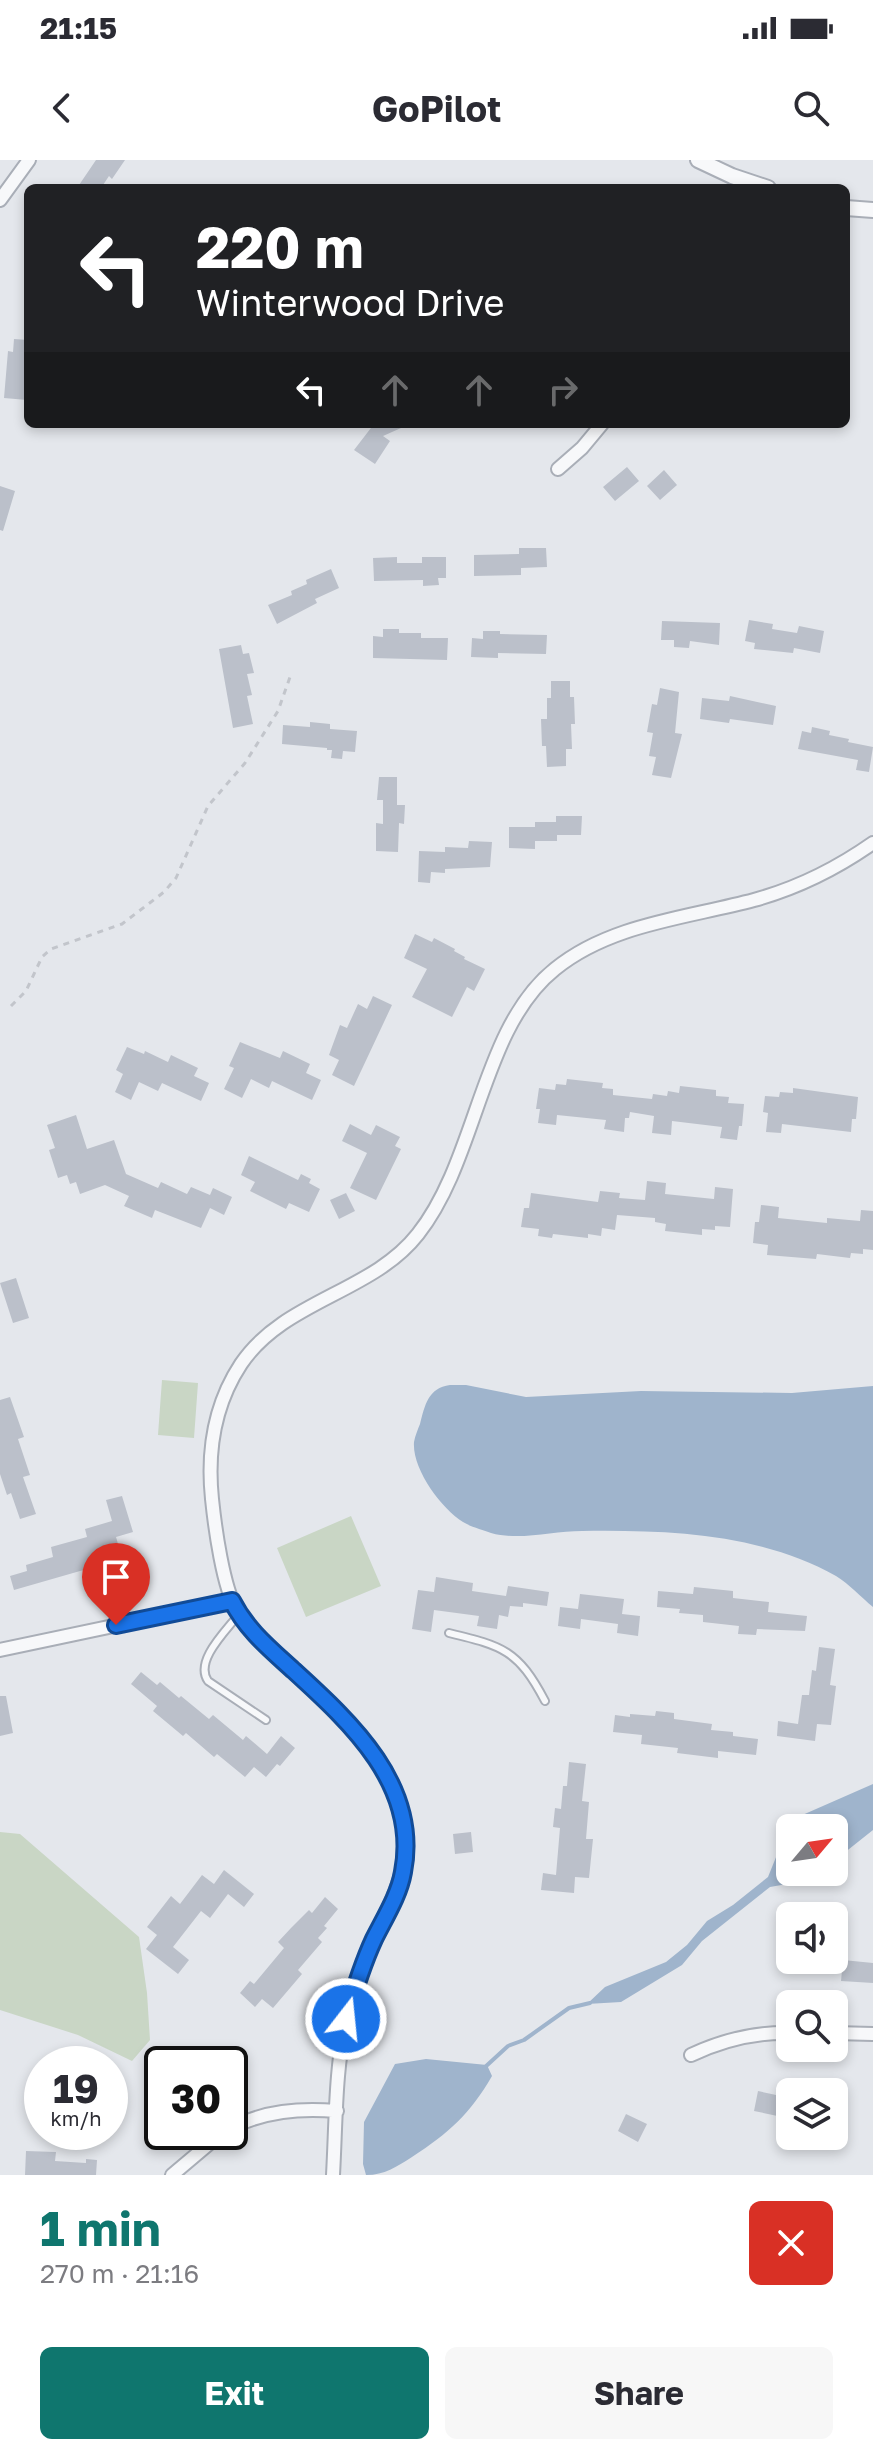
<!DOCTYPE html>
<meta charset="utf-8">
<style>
:root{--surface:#fff;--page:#f7f7f7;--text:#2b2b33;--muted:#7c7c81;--accent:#0f766e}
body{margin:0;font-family:"Golos Text",sans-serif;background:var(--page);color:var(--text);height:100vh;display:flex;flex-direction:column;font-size:30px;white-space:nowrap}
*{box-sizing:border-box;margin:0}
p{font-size:26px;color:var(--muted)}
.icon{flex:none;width:44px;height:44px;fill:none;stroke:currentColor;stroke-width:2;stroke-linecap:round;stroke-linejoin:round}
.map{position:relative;height:2015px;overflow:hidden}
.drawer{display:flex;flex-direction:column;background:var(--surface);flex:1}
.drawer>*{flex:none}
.banner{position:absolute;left:24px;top:24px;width:826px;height:244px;border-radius:12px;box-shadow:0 4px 12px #0003;background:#202124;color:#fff;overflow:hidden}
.needle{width:52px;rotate:61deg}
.tools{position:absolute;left:776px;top:1654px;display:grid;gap:16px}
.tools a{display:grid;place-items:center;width:72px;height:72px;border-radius:12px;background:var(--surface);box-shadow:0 4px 12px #0003;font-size:40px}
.speed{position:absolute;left:24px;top:1886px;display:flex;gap:16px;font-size:40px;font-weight:700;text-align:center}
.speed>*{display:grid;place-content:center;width:104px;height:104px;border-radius:50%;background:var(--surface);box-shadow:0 4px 12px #0003;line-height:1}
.speed small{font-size:20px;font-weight:400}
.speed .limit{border:4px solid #111;border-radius:12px;background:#fff;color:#111}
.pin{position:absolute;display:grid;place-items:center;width:68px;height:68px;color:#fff;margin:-82px -34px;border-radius:50% 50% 50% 0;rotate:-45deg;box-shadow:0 0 8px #0007}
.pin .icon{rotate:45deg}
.me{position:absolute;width:88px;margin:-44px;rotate:16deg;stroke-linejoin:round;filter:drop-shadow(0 0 6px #0008)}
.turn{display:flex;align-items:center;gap:28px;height:168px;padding:0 40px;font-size:36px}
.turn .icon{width:104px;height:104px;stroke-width:2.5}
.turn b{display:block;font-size:56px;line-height:68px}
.lanes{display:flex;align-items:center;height:76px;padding:0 40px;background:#0003;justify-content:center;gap:40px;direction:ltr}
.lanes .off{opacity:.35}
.round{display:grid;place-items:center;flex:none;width:84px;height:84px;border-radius:12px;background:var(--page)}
.summary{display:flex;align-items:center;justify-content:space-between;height:136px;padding:0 40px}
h1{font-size:48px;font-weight:700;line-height:60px;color:var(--accent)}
.action{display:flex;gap:16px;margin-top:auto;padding:16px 40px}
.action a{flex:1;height:92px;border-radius:12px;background:var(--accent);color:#fff;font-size:32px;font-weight:700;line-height:92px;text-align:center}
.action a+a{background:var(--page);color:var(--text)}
.status{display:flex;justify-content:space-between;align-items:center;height:56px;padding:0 40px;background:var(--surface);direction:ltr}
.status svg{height:22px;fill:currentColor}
header{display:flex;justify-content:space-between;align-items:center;height:104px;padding:0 40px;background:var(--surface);font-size:36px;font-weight:700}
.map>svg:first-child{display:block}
.green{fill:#c9d6c5}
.water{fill:#9fb4cc}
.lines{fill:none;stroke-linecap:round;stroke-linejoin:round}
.stream{stroke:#9fb4cc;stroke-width:4}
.building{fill:#bbc0ca}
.service-casing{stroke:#a9aeb7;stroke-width:10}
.minor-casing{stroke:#a9aeb7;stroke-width:16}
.tertiary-casing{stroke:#a9aeb7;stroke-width:18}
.path{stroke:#c2c5cb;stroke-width:3;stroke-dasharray:6 6;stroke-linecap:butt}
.service{stroke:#f7f8fa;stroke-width:6}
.minor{stroke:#f7f8fa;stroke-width:12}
.tertiary{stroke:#f7f8fa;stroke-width:14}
.route-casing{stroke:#114b97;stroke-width:20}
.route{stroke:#1a73e8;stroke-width:14}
</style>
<div class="status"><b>21:15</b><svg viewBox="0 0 49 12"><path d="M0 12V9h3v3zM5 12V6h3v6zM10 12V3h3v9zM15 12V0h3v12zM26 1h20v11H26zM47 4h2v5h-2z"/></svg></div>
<header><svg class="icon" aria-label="back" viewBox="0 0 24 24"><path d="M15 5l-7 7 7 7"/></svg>GoPilot<svg class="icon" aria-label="search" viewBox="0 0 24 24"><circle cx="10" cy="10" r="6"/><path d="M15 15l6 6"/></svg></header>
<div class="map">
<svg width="873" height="2015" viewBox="0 0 873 2015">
<rect width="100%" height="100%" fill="#e4e7ec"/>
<path class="green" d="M162,1220L198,1223L194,1278L158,1275Z
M351,1356L381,1426L306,1457L277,1388Z
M0,1672L20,1674L139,1777L147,1833L150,1880L132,1901L78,1875L0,1850Z"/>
<path class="water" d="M450,1225H466L526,1237L641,1231L792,1233L873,1226V1447C861,1437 849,1424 836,1416C760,1373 667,1370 582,1371C553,1371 519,1381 491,1373C483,1370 471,1367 463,1362C441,1348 412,1309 414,1282C415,1276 418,1269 420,1264C425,1245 428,1228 450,1225Z
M873,1624V1670L834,1701V1668H790V1712H820L810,1720L770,1727L702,1781L682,1805L621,1842L587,1844L605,1827L666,1802L687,1785L707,1761L733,1745L768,1717L791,1660Z
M426,1899L487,1905L492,1916C470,1954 449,1973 412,1997C396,2007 385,2015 366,2015L363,2004L364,1962L395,1904Z"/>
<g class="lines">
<path class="stream" d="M484,1908L508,1886L524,1880L569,1848L590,1843"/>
</g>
<path class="building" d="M96,0H125L112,19L109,16L101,28H77Z
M14,179L28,180L27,240L4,238L8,191L13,192Z
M374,264H410L383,276L390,281L375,304L354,290Z
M627,307L639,321L615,341L603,327Z
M664,310L677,325L660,340L647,326Z
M0,326L15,331L3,371L0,370Z
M519,388H546L547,407L521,408V415L474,416V395L519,394Z
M397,397V403H422V397H446V418H438L439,425L423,426V420L374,421L373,398Z
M331,409L339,428L315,439L317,443L277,464L268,445L292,435L291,431L307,424L306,420Z
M749,460L773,464L772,469L797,473L799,466L824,471L820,493L794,488L793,493L754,489L755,483L745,481Z
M662,461L720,463L719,485L690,481L689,488L674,487V480H661Z
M383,469H399V473H421V478H448L447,500L373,498V476L383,477Z
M483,471H500V474L547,475L546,494L498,493V498L471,497L472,478L483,479Z
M241,485L243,494L249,493L254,513L247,514L252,535L247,536L253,564L233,568L219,489Z
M551,521H570V537H574L575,564H571L572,589H566V606L547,607L546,586H542L541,559H547V538H551Z
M660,528L679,532L675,573L682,574L671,618L652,615L656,597L649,596L653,573L647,572L652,544L657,545Z
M730,536L776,546L773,565L730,559L729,563L700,559L702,538L729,541Z
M310,562L330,564V569L357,571L355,592L343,591L342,599L331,598L332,590H327V588L282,584L283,565L310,567Z
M812,567L830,571L829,575L849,579L848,582L873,587L869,612L856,610L858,600L798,589L802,571L811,573Z
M379,617H397V645H405L404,664L399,663L398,692L376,691V663L383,664V640H377Z
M556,656H582L581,675H557V681H535V689L509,688V667H535V662H556Z
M469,681L492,682L490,707L445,709V713L431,712L430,723L418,722L419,691L445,692V687L468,688Z
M415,774L432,782L434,778L455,789L454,791L465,797L464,799L485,809L474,831L467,827L452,857L412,837L427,809L404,798Z
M373,836L392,845L354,926L332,915L339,900L329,895L340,865L347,868L358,844L367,849Z
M240,882L280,898L283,891L310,904L306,913L321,920L312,940L272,921L269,928L251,919L242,938L224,929L234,908L229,906Z
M127,887L144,894L145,891L168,902L171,895L198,908L194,916L209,923L201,941L162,923L158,931L139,922L131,940L115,932L123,914L116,910Z
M567,919L603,923L602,928L613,929V935L652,939L653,934L667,936L668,931L679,933L680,926L716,930V936L729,937L728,943L744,944L742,966H739L737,980L720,978L722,967L672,961L671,975L652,973L654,956L630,952L629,958H625L624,972L604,969L606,960L557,955L556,965L538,963L540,949H536L539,928L555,930L556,924L566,925Z
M793,928L858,937L856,959H852L851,972L782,964L781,973L766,972L768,953L763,952L765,936L779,937L780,932L793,933Z
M76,955L87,989L114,980L126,1014L158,1028L161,1022L187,1034L191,1027L210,1035L213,1028L232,1037L224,1055L210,1048L201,1068L155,1050L152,1058L124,1046L129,1036L105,1025L80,1034L76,1022L70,1024L67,1015L58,1018L49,990L55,988L47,965Z
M350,964L371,975L376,965L400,977L395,986L401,989L376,1040L350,1028L367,993L342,981Z
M249,996L298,1020L301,1014L311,1019L309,1023L320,1029L309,1052L289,1043L286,1049L250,1031L255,1022L241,1015Z
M647,1021L666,1023L665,1034L714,1039L715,1027L733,1029L730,1067L715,1066V1070L702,1069V1075L665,1071L666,1064L655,1062V1058L617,1055L615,1070L602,1068L601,1076L588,1074V1078L553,1074L552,1078L538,1076L539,1069L521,1067L524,1048H529L531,1033L598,1042L600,1031L620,1033L619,1038L645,1040Z
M346,1033L355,1051L339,1059L330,1040Z
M761,1045L779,1047L778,1058L827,1063V1058L860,1061L861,1050L873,1051V1090L863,1089V1094L851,1093L850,1098L817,1094L816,1099L767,1095L768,1085L753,1083L755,1062H759Z
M16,1118L29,1158L13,1163L0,1123Z
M10,1237L24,1277L18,1279L30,1315L23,1317L36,1354L20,1359L11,1333L7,1335L0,1314V1240Z
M122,1336L133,1372L116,1377L121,1394L86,1404L87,1409L14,1430L10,1416L27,1411L26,1405L53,1397L51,1387L87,1377L85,1369L112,1361L106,1340Z
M436,1417L473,1423L472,1431L506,1436L508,1426L549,1432L547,1446L523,1443V1447L510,1446L508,1457L499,1455L497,1469L477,1466L479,1456L434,1450L431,1472L412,1469L418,1430L434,1432Z
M694,1427L733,1431V1438L769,1442L768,1452L807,1456L805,1471L757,1469L756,1475L738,1474L739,1466L703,1462V1455L679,1453L680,1449L657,1447L658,1431L693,1434Z
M580,1434L624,1439L622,1454L640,1456L638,1476L617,1473L618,1464L581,1459L580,1469L558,1466L560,1447L578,1449Z
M819,1487L835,1489L830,1525L836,1526L831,1565L817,1564L815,1581L777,1576L778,1561L798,1564L802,1535H809L812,1510L816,1511Z
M141,1512L157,1525L160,1522L179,1538L181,1536L209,1559L213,1555L243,1580L246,1576L267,1594L281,1576L295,1588L280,1606L277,1604L266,1617L254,1607L245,1617L217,1594L214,1597L186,1573L183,1576L153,1551L157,1546L131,1524Z
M0,1536H6L13,1573L0,1576Z
M656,1551L674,1553V1559L712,1564L711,1570L733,1572V1576L758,1579L756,1595L718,1591V1598L677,1593L678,1588L641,1584L642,1575L613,1572L615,1555L630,1557V1554L655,1556Z
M569,1602L586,1604L582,1641L589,1642L586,1679H593L589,1718L575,1717L574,1733L541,1730L543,1713L556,1715L560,1668L553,1667L555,1648L561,1649L563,1626H567Z
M471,1672L473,1692L455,1694L453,1674Z
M224,1710L254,1734L244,1747L228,1734L210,1758L201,1751L173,1787L189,1800L178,1814L146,1789L157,1775L147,1767L171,1736L180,1744L202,1715L214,1724Z
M325,1737L338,1749L324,1766L327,1768L318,1778L322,1782L298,1810L302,1814L273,1848L262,1839L255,1847L240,1833L250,1821L254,1824L284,1788L278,1782L291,1768L309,1750L312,1753Z
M843,1800L873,1803V1823L841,1821Z
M758,1931L790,1938L787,1958L754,1951Z
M626,1954L647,1964L638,1982L618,1971Z
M26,1991L56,1992L55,2001L86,2003V1999L97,2000L96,2015H25Z"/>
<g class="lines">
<g class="service-casing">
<path id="service" d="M239,1454C226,1471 194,1501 208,1521L266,1560
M449,1473C503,1486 518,1490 545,1541"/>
</g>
<g class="minor-casing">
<path id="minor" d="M0,40L29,0
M558,309L582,288L602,264
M0,1490L232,1441
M834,1873L873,1874
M691,1895C723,1880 754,1872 790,1873
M230,1968C266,1951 298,1948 337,1951
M172,2015L223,1972
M333,2015C336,1962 335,1908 347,1856C353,1830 362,1805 373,1781C394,1736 412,1707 402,1655C390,1591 330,1545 285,1503C268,1487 249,1471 237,1451C223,1427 215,1368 212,1339C207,1291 214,1245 241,1204C284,1140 372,1133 418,1074C478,998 481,868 555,809C610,764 687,758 754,740C798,728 836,709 873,683"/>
</g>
<g class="tertiary-casing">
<path id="tertiary" d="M698,0L732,16L768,28
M846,48L873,50"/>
</g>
<path class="path" d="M11,846L26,831L42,797L51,789L122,764L164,732L176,718L208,646L245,603L259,581L278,551L290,517"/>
<use href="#service" class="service"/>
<use href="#minor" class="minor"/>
<use href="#tertiary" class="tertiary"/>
</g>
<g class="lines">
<g class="route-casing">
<path id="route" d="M116,1465L232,1441C246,1469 269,1488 292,1509C350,1562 420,1625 403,1712C399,1735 385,1757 374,1779C362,1805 354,1831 346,1859"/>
</g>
<use href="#route" class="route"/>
</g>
</svg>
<div class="tools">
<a><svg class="needle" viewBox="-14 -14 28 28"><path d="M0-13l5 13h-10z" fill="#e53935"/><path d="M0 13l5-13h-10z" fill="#7c7c81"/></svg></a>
<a><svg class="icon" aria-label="sound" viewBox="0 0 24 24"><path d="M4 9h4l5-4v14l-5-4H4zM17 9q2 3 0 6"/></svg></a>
<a><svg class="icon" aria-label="search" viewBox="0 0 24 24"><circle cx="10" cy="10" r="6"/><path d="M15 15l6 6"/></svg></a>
<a><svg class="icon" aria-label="layers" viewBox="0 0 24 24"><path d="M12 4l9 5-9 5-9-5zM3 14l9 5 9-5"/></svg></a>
</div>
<div class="speed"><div>19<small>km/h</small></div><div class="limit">30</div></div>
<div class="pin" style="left:116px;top:1465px;background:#d93025"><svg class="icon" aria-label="arrive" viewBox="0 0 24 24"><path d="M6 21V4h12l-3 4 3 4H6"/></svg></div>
<svg class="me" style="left:346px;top:1859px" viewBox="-20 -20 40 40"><circle r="17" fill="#1a73e8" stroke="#fff" stroke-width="3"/><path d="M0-11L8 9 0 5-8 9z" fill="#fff"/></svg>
<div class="banner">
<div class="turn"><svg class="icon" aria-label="left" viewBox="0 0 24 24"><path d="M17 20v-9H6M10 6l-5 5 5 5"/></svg><div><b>220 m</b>Winterwood Drive</div></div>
<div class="lanes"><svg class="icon" aria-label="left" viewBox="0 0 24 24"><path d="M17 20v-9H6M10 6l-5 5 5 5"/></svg><svg class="icon off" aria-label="ahead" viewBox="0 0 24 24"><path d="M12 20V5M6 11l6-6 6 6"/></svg><svg class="icon off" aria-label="ahead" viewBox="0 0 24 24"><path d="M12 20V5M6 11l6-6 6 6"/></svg><svg class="icon off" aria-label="right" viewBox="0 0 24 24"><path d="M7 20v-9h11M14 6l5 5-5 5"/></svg></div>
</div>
</div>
<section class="drawer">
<div class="summary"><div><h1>1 min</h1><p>270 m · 21:16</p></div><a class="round" style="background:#d93025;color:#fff"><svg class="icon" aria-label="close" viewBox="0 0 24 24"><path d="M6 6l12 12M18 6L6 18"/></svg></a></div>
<div class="action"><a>Exit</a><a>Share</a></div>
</section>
